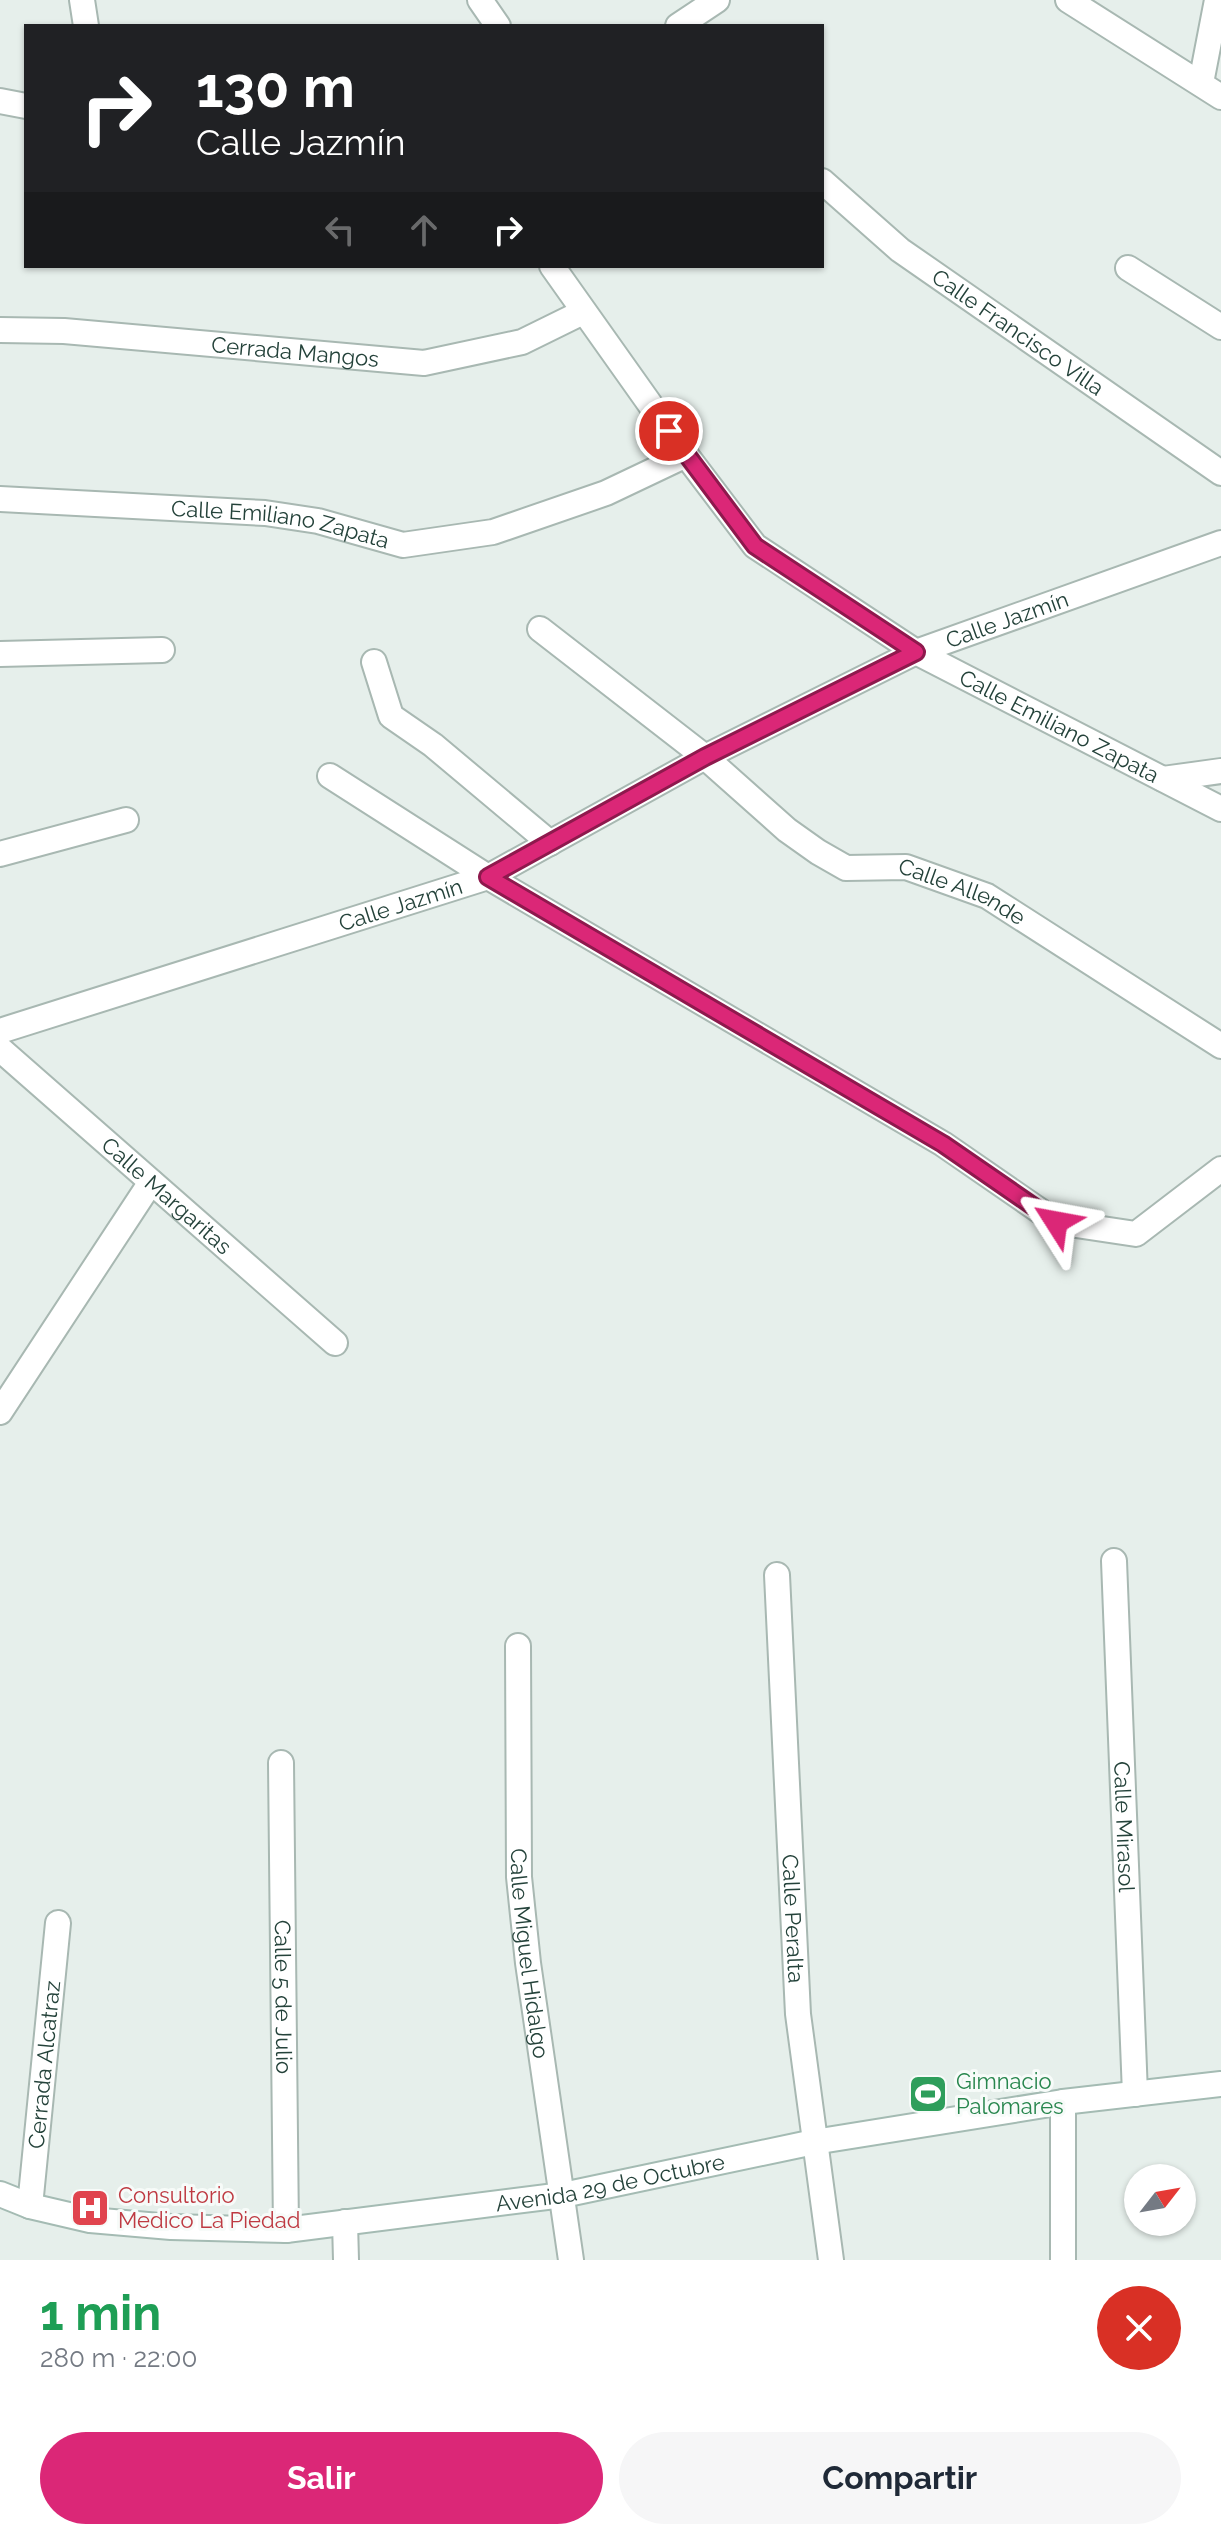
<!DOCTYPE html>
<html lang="es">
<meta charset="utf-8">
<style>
:root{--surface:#fff;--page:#f6f6f7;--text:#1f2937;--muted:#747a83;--accent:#db2777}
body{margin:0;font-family:Raleway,sans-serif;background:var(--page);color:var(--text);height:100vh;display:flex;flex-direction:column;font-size:30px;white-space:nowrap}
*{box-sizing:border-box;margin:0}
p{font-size:26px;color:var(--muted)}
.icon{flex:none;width:44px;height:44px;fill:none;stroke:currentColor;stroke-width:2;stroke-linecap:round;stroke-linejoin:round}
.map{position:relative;height:2260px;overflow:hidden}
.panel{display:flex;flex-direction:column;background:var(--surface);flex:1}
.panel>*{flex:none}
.banner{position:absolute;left:24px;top:24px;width:800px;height:244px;border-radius:0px;box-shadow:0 2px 6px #0004;background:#202124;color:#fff;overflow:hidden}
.needle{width:52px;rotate:59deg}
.tools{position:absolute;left:1124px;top:2164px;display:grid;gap:16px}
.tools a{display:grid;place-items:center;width:72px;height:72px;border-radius:50%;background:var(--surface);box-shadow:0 2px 6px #0004;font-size:40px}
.pin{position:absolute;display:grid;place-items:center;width:68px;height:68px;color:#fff;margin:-34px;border:4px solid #fff;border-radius:50%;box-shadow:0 2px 8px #0007}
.me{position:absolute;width:88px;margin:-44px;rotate:304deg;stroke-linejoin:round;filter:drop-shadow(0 0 6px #0008)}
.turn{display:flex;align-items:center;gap:28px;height:168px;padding:0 40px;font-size:36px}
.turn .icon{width:104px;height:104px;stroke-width:2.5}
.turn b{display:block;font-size:56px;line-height:68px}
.lanes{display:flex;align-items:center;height:76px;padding:0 40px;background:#0003;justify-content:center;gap:40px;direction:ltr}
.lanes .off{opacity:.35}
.round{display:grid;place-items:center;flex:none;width:84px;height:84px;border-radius:42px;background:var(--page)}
.headline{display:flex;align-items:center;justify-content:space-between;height:136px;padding:0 40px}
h1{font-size:48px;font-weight:700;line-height:60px;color:#1e9e55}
.cta{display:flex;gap:16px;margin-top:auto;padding:16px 40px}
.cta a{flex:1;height:92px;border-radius:48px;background:var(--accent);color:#fff;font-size:32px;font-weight:700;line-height:92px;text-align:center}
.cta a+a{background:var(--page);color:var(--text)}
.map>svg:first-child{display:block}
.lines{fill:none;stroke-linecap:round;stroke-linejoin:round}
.street-casing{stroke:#a8b8b2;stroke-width:28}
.secondary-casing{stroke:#a4bbb3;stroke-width:28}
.street{stroke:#fff;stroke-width:24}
.secondary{stroke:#fff;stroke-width:24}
.route-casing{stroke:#8e194d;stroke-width:20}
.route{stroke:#db2777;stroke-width:14}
.labels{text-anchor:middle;stroke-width:6;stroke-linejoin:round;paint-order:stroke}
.street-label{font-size:22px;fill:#24423a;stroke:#f7fbf9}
.leisure-label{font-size:22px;fill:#27864d;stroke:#f7fbf9;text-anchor:start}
.health-label{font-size:22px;fill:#be3a42;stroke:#f7fbf9;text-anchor:start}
</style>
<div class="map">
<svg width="1221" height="2260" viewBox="0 0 1221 2260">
<rect width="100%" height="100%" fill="#e6efeb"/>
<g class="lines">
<g class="street-casing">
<g id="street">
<path d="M82,0L86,26"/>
<path d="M480,0L498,26"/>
<path d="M1068,0L1221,97"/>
<path d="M678,26L717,0"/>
<path d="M1201,83L1217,0"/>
<path d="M0,101L26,106"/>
<path id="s1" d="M822,181L900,250L1221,473"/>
<path id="s2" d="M552,266L686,455L755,546L916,652L1221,809"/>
<path d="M1128,268L1221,327"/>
<path id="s3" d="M0,330L64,331L424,363L522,342L583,312"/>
<path id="s4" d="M0,499L265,513L318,521L403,545L493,532L606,493L686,455"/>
<path id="s5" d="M540,629L705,757L787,830L818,852L846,868L906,867L987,896L1221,1046"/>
<path d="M0,654L162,650"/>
<path d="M374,662L391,716L433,745L550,843"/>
<path d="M330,776L488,877L943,1144L1056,1222L1136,1234L1221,1169"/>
<path d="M1163,779L1221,771"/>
<path d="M0,854L126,820"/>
<path id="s6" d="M0,1031L488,877L705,757L916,652L1221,543"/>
<path id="s7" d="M0,1049L335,1343"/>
<path d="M0,1412L151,1182"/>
<path id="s8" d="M1114,1561L1135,2094"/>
<path id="s9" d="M777,1575L798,2014L831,2260"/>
<path id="s10" d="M518,1646L519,1877L528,1963L571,2260"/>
<path id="s11" d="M281,1763L286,2230"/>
<path id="s12" d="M30,2206L58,1923"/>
<path d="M345,2222L346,2260"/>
<path d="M1063,2260V2102"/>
</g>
</g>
<g class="secondary-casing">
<g id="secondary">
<path id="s13" d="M0,2194L30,2206L90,2220L171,2227L286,2230L563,2195L814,2142L1063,2102L1221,2084"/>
</g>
</g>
<use href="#street" class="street"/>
<use href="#secondary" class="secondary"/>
</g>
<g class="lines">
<g class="route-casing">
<path id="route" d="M669,431L755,546L916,652L705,757L488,877L943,1144L1056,1222"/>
</g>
<use href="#route" class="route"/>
</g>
<defs>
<g id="stadium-square" transform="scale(2)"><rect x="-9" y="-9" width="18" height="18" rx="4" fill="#2e9e5b" stroke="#f7fbf9"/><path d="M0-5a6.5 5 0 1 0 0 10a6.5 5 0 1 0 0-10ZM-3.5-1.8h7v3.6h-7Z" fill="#fff"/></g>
<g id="hospital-square" transform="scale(2)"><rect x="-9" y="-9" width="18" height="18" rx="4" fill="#e0444e" stroke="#f7fbf9"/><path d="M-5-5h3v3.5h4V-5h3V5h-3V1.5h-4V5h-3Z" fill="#fff"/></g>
</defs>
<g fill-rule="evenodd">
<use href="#stadium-square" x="928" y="2094"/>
<use href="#hospital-square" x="90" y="2208"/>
</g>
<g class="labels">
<g class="street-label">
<text dy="8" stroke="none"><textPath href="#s1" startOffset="248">Calle Francisco Villa</textPath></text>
<text dy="8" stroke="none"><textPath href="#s3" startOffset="296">Cerrada Mangos</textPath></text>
<text dy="8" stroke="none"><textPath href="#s4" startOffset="282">Calle Emiliano Zapata</textPath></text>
<text dy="8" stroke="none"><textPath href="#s6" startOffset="1092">Calle Jazmín</textPath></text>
<text dy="8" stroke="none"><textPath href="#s2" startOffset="700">Calle Emiliano Zapata</textPath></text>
<text dy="8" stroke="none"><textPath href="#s5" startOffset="510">Calle Allende</textPath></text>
<text dy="8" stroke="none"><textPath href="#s6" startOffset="420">Calle Jazmín</textPath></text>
<text dy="8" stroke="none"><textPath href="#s7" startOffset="222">Calle Margaritas</textPath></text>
<text dy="8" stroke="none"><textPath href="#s8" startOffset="266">Calle Mirasol</textPath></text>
<text dy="8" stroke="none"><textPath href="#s9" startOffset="344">Calle Peralta</textPath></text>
<text dy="8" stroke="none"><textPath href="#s10" startOffset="308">Calle Miguel Hidalgo</textPath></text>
<text dy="8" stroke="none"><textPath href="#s11" startOffset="234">Calle 5 de Julio</textPath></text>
<text dy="8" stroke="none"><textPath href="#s12" startOffset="142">Cerrada Alcatraz</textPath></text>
<text dy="8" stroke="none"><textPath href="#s13" startOffset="618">Avenida 29 de Octubre</textPath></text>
</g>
<g class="leisure-label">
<text x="956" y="2089">Gimnacio<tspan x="956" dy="25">Palomares</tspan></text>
</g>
<g class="health-label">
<text x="118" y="2203">Consultorio<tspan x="118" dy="25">Medico La Piedad</tspan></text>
</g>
</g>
</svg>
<div class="tools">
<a><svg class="needle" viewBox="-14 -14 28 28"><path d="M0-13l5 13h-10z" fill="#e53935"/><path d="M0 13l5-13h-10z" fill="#747a83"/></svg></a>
</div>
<div class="pin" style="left:669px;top:431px;background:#d93025"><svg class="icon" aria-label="arrive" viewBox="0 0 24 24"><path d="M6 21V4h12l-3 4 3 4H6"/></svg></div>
<svg class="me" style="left:1056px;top:1222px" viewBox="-20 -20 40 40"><path d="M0-17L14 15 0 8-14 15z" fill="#db2777" stroke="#fff" stroke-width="4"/></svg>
<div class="banner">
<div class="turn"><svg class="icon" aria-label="right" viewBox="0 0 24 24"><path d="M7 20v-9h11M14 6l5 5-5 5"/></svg><div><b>130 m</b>Calle Jazmín</div></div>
<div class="lanes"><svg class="icon off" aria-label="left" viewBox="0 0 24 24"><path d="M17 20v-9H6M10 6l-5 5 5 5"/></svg><svg class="icon off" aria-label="ahead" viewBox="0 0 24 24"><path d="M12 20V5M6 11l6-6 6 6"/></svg><svg class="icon" aria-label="right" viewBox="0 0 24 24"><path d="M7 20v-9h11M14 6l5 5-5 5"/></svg></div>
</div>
</div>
<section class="panel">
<div class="headline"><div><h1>1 min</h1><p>280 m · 22:00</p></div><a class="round" style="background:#d93025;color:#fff"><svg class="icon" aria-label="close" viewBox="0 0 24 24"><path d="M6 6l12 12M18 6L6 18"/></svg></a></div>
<div class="cta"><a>Salir</a><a>Compartir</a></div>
</section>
